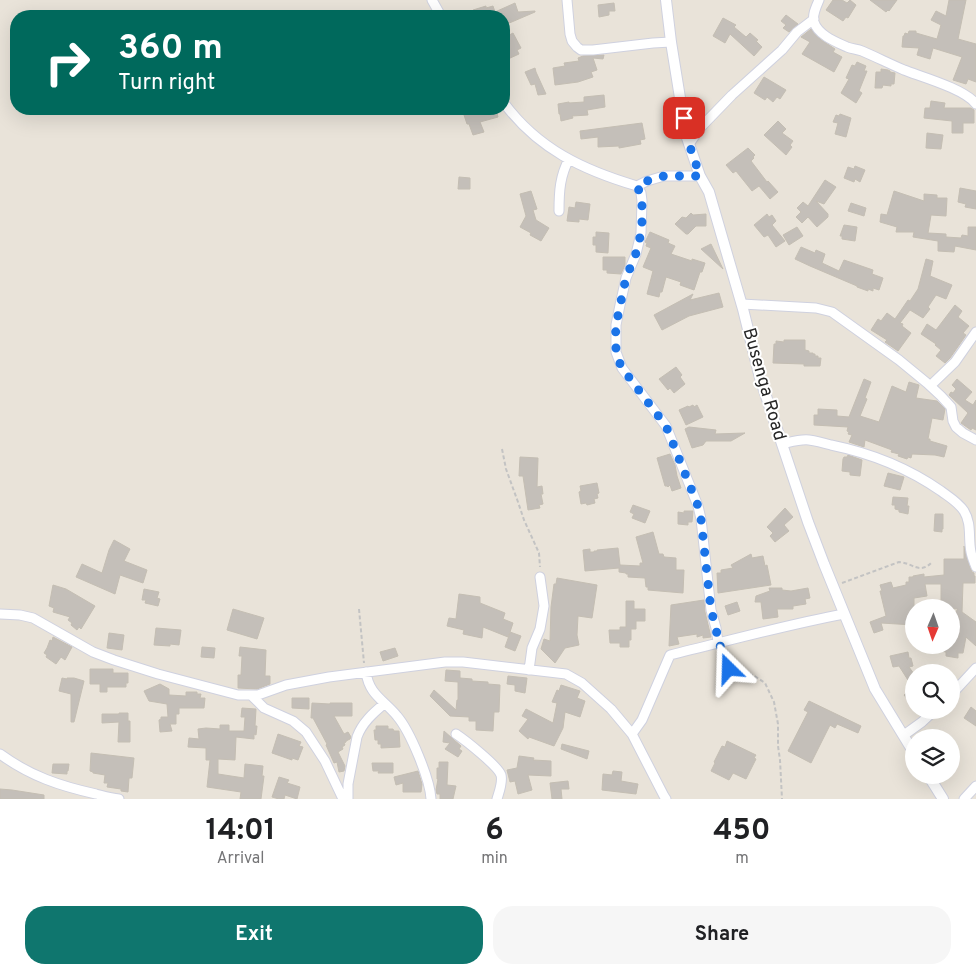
<!DOCTYPE html>
<style>
:root{--surface:#fff;--page:#f6f6f6;--text:#202124;--muted:#757577;--accent:#0f766e}
body{margin:0;font-family:Overpass,sans-serif;background:var(--page);color:var(--text);height:100vh;display:flex;flex-direction:column;font-size:19px;white-space:nowrap}
*{box-sizing:border-box;margin:0}
p{font-size:16px;color:var(--muted)}
.icon{flex:none;width:28px;height:28px;fill:none;stroke:currentColor;stroke-width:2;stroke-linecap:round;stroke-linejoin:round}
.map{position:relative;height:799px;overflow:hidden}
.sheet{display:flex;flex-direction:column;background:var(--surface);flex:1}
.sheet>*{flex:none}
.banner{position:absolute;left:10px;top:10px;width:500px;height:105px;border-radius:20px;box-shadow:0 5px 20px #0002;background:#00695c;color:#fff;overflow:hidden}
.needle{width:32px;rotate:182deg}
.fabs{position:absolute;left:905px;top:599px;display:grid;gap:10px}
.fabs a{display:grid;place-items:center;width:55px;height:55px;border-radius:50%;background:var(--surface);box-shadow:0 5px 20px #0002;font-size:25px}
.pin{position:absolute;display:grid;place-items:center;width:42px;height:42px;color:#fff;margin:-21px;border-radius:10px;box-shadow:0 2px 8px #0006}
.me{position:absolute;width:55px;margin:-28px;rotate:338deg;stroke-linejoin:round;filter:drop-shadow(0 0 4px #0008)}
.turn{display:flex;align-items:center;gap:18px;height:105px;padding:0 25px;font-size:22px}
.turn .icon{width:65px;height:65px;stroke-width:2.5}
.turn b{display:block;font-size:35px;line-height:42px}
.eta{display:flex;justify-content:space-evenly;align-items:center;height:85px;text-align:center}
.eta b{font-size:30px;font-weight:700;line-height:35px}
.action{display:flex;gap:10px;margin-top:auto;padding:10px 25px}
.action a{flex:1;height:58px;border-radius:20px;background:var(--accent);color:#fff;font-size:20px;font-weight:700;line-height:58px;text-align:center}
.action a+a{background:var(--page);color:var(--text)}
.map>svg:first-child{display:block}
.building{fill:#c4bfb9;stroke:#c4beb3}
.lines{fill:none;stroke-linecap:round;stroke-linejoin:round}
.minor-casing{stroke:#cfd1df;stroke-width:11}
.tertiary-casing{stroke:#cfd1df;stroke-width:12}
.path{stroke:#c3c3c3;stroke-width:2;stroke-dasharray:4 2.5;stroke-linecap:butt}
.minor{stroke:#fff;stroke-width:9}
.tertiary{stroke:#fff;stroke-width:10}
.route{stroke:#1a73e8;stroke-width:9;stroke-dasharray:0 16.2}
.labels{text-anchor:middle;stroke-width:4;stroke-linejoin:round;paint-order:stroke}
.street-label{font-size:18px;fill:#272727;stroke:#fff}
</style>
<div class="map">
<svg width="976" height="799" viewBox="0 0 976 799">
<rect width="100%" height="100%" fill="#e9e3d9"/>
<path class="building" d="M833,0H842L847,3L850,0L856,5L848,18L846,17L843,21L826,10Z
M870,0H897L889,11L888,10L886,12Z
M949,0H966L958,39L976,44V82L968,79L966,84L953,80L962,57L933,48L930,59L917,55L919,48L902,47L903,36H904L905,33L908,34L909,31H916V33L937,39L941,25L931,20L936,11L946,16Z
M515,3L518,12L535,11V12L507,24L504,16H475L473,10L486,6V8L493,6L495,12Z
M614,3L615,11H609V15L599,17L598,5Z
M786,15L798,24L789,32L783,28L786,25L781,21Z
M723,18L736,25L734,27L746,37L750,33L758,40L756,41L762,47L754,56L730,34L725,43L713,36Z
M811,29L820,39L835,49L833,52L842,57L834,72L802,54L810,42L801,37Z
M513,33L521,48L517,50L519,54L508,59L506,56L504,57V38Z
M604,55L603,59L593,58L597,70L591,72L593,77L578,82L555,85L553,68L565,66L564,63L579,61L578,58L583,56Z
M857,62L866,66L864,71H867L859,91L862,93L856,103L841,93L849,79L846,78L852,65L855,66Z
M535,68L536,72L546,94L538,95L535,84L531,85L525,72Z
M881,69L888,70L890,71V72L895,73L894,84H891V86L883,85L882,88H875L876,72H881Z
M764,77L786,90L780,99L777,97L773,102L767,97L765,100L754,93Z
M604,95L605,107L587,110L588,115L572,116L573,118L561,121L560,114H559L558,104L569,102V103L584,102V97Z
M931,101L945,103L944,108H971L974,110V123H963V133H952V121L924,118L925,108H930Z
M478,109H496L498,117L480,122L484,132L473,135L469,124H467L464,115L480,111Z
M840,114L851,118L846,137L835,134L838,123L833,122L836,115L839,116Z
M778,121L786,129L782,133L793,141L790,145L792,147L786,155L764,135Z
M642,123L645,139L640,140L641,144L619,148V146L598,147V137L581,139L580,131Z
M927,133L943,135L941,149L926,148Z
M748,148L755,155L753,157L754,158L751,161L767,182L768,181L778,192L770,199L759,186L752,191L736,171L733,173L726,165Z
M855,166L865,170L860,182L855,179L854,182L844,178L848,167L854,169Z
M459,177L470,178V189H458Z
M825,180L836,187L824,204L816,201L828,214V217L817,227L808,217L802,223L796,217L801,212L797,208L803,202L808,206Z
M960,188L976,191V209L965,207L966,204L958,202Z
M531,191L537,209L533,210L536,220L549,228L541,241L530,235L531,233L520,227L526,216L520,194Z
M894,191L924,201V194L937,195V198H947L946,216L931,215L928,233L946,234V237L961,238L962,235L968,236V227H976V250L955,246L954,252L938,251V241L913,237L914,232H896L897,227L880,222L881,214L887,215Z
M576,202L590,204L588,220L579,219V222L567,221L569,207L575,208Z
M851,203L866,208L864,216L848,211Z
M691,213L693,215L706,214V226H696L688,234H686L675,224L682,217L686,218Z
M767,214L769,217L772,215L776,221L772,225L785,241L776,247L768,235L764,237L754,225Z
M844,225L857,227L855,241L842,239V236H840Z
M797,227L803,236L789,245L783,235Z
M596,232L609,233L608,253L596,252V245H593V237H596Z
M650,232L669,240L668,243L675,246L671,254L692,261V259L705,263L702,272H700L694,290L680,285L681,282L666,277L662,292H660L659,297L647,294L653,271L643,267L651,248L646,246L647,243L645,242Z
M711,244L723,269L701,249Z
M801,247L815,253L816,250L825,254L822,263L839,271L844,260L873,270L872,274L883,278L879,290L873,288V291L868,289V291L857,287V286L810,266L795,259Z
M603,257H625V265L621,274L607,273V270H603Z
M926,259L933,261L930,276L952,285L946,299L936,295L928,307L930,309L923,318L910,310L900,323L903,324L902,326L911,333L898,351L885,342L887,340L871,330L878,319L881,321L887,313L895,319L908,300L910,301L918,289Z
M719,293L723,307L689,316L662,330L654,315L693,294L690,300Z
M955,305L962,311L958,317L969,326L963,333L966,335L964,338L950,358L945,363L936,356L941,350L935,345L936,344L921,334L927,324L936,330Z
M784,340H805V350L809,351V353H813V354H815V356H818V358H821L820,366H804V364L773,363L774,344H776V341L784,342Z
M676,367L682,375L680,377L685,384L674,393L670,388L668,390L659,379Z
M864,379L871,382L865,398L867,399L860,416L879,422L892,386L906,392L909,382L919,385L916,398L937,401L945,409L943,420L932,418L928,439H930V441L947,446L944,457L935,455L912,454L911,458L908,457L907,459L898,456L899,454L891,452L892,450L865,440L864,447L849,442L852,435L848,434L849,432L847,431L848,427L814,425V415H818V409L837,410V416L849,417Z
M957,379L972,392L965,400L973,405L976,400V430L972,428L971,430L961,423L968,413L949,395L951,392L953,393L956,389L952,385Z
M693,405L694,407L697,405L703,417L686,425L679,410L688,406L689,407Z
M689,427L716,430L715,434L745,433L731,441H706L703,445L692,448L685,429Z
M670,454L675,465L677,476L681,488L672,491L670,485L668,487L667,486H665L657,458Z
M848,455L862,460L860,476L850,475V472L842,471L843,459L844,457H847Z
M520,457L538,458L537,487L542,486L543,494H541L543,504L539,505L540,508L528,510L523,476H519Z
M888,473L904,477L900,490L884,486Z
M597,483L599,493L597,494L598,498L594,499L595,503L587,505L586,503L581,504L579,492L581,491L580,486Z
M893,497L908,498L907,506H909L908,514L899,512V510L895,509V505H892Z
M633,505L650,511L645,523L632,518L634,514L630,512Z
M785,508L793,517L784,525L789,531L775,542L770,536L773,533L767,527Z
M684,511H693L692,522H688V525L678,524V512L684,513Z
M935,514H943V529H942V532L934,531Z
M653,532L659,554H663L664,557L676,558V570H684L683,593L648,590V587H646L645,578L628,577V574H626V573L619,572V568L585,571L583,550L590,549V552H594V551H597V550L618,548L620,565L640,566V563H643L636,537Z
M114,540L130,549L124,561L147,570L143,583L120,575L115,594L76,577L82,564L102,573L109,550Z
M964,546L969,565L972,572L974,573V576H975V583H963L962,612L976,622V646L966,637L963,653H958V658L946,656V652L929,649L930,645H951V618L958,609L943,608V606L941,605V584H925L927,596L914,598V625L881,623L883,630L874,633L870,622L886,616L880,591H882L880,585L891,582L893,588L906,585V582H909V577H913V576L924,574V577L944,575V559H964Z
M751,554L752,558L763,556L765,566L767,565L771,585L718,593L717,573H721V570L733,568L731,565Z
M557,578L597,585L592,618L578,616L577,635L579,645L565,648L555,663L541,649L544,639L550,641L551,607L554,584H556Z
M53,585L66,589L95,606L81,629L79,627L77,630L71,625L72,623L68,620L70,617L53,612L54,608L49,606Z
M769,588H782V590L791,591L808,588L810,598L805,599L806,604L793,606V609H777L778,617L763,619L761,602H755L756,596L770,591Z
M144,589L159,592L157,598L160,599L158,606L145,603L146,600H142Z
M459,594L480,597V603L505,613L503,619L513,623L510,632L521,636L515,651L505,647L510,633L508,637L483,627L482,638L463,634L464,630L447,626L449,618L456,619Z
M704,600L705,612L711,637L703,638V635L697,637V634L677,637L679,644L669,646L671,605Z
M626,601H634V609H645V621H636V629H631V640H629V647H620V643H610L609,630H620V627H626Z
M737,602L740,611L728,615L725,606Z
M233,609L264,618L257,639L227,630Z
M156,628L181,630L179,645L170,644V646L154,645Z
M109,633L124,635L122,650L107,648Z
M53,637L72,647L65,660L61,657L56,664L46,657L47,655L44,653L47,648L50,640L52,641Z
M202,647L215,648L214,658L201,657Z
M240,647L266,650L265,676H270V684L257,689L238,688V675H241L242,656H239Z
M395,648L398,656L383,661L380,652Z
M908,652L909,658H911L913,666L909,667L914,674V697L909,701L904,695L913,688L899,666L893,667L890,656Z
M90,669H113V673H128V683H126V687H107V692H100V684H90Z
M446,670L460,671V678L472,679V681L488,682V684L500,685L499,712H494L493,731L476,730V721H469V717L450,716L430,696L434,690L456,710L457,700H458V682L445,681Z
M508,676L527,678L525,693L515,691V685L507,684Z
M62,678L67,679V678H74L84,681L74,722H71V694L59,691Z
M160,684L169,689V695L186,696V692H197V694H201L200,698H205L204,708H179V714H176V724H170L172,731L160,732L159,720L161,719V717H168L167,704L149,701L144,691Z
M561,685L580,691L577,698L585,701L580,717L565,712L563,728L554,746L529,737L528,739L519,731L528,719L522,716L526,709L553,723L557,703L552,702L557,690L559,691Z
M292,698H309V709L292,708Z
M809,701L861,726L858,733L837,724L835,728L830,725L811,763L788,751L808,712L804,710Z
M312,703L330,704V703H352V716H334L344,734L348,732L351,737L350,739L346,741V742L344,743L345,745L342,747L343,749L338,752L345,766L344,771L339,772L337,762L334,763L326,745L327,744L313,718H311Z
M971,707L976,711V726L964,718Z
M242,708L256,709L255,726H257L256,735L254,734V739L236,737L235,760L218,759V774L244,778L245,764L263,766L262,776H264L261,799H240L241,792L207,787L210,760H206V748L188,747L189,738L199,739L198,729L206,728L220,729V725H229V731H244L245,717H241Z
M119,713H128V721H130V742H118L119,722L102,723V714H119Z
M376,726H388V729H393L394,731H399L400,747L381,748V744H378V740H375L374,730H376Z
M444,731L461,746L459,749L462,751L458,757L445,749L450,743L443,742Z
M278,734L301,742L299,746L303,747L298,760L292,758V760L272,753Z
M727,741L756,755L754,758L756,759L746,779L733,773L729,780L711,771L715,763L714,762L722,746L725,747Z
M562,744L589,751L587,759L561,749Z
M91,753L134,758L132,778H129L128,792L121,791V789L107,787L108,783H104L105,775L93,773V772L90,771Z
M519,756L534,758L533,760L551,761V776L528,775L532,790L518,794L515,781L510,782L507,770L517,768Z
M439,762H448L447,785L456,786L453,799H440V794H437L436,790L438,779H437V768H439Z
M372,763H393V773H378L379,771H373Z
M53,764H69L68,771H67V774L52,773Z
M418,771L422,784L421,792H403V783L396,785L394,777Z
M613,771L622,772L621,781L638,784L636,794L602,790L603,774L612,775Z
M279,777L289,780L287,783L300,787L297,799L285,795L284,799H279L272,797Z
M568,781L569,789H561L562,799H552L550,783Z
M0,789L12,790L44,795V799H0Z"/>
<g class="lines">
<g class="minor-casing">
<path id="minor" d="M432,0L441,16
M567,0L570,34L572,41L577,47L581,50H593L653,43L671,42
M819,0C816,7 812,15 814,22C818,35 836,42 847,47C852,49 857,49 862,51C876,57 890,64 904,70C922,77 965,89 976,104
M504,103C538,149 583,170 637,186L641,193L642,201L641,233L636,254L626,278L620,305L616,325V352L622,368L666,426L698,506L701,519L711,610L716,628L718,642
M689,144L701,127L732,95L782,50L797,32L814,19
M637,186L647,181L664,176H700
M559,211C559,191 560,176 569,159
M742,304L816,308L832,312L899,360L927,383L941,396L951,407L953,421L956,427L963,433L976,440
M930,386L955,362L976,332
M782,444C791,442 800,439 809,440C816,441 824,443 831,445C870,453 908,468 941,491C949,497 958,502 964,511C972,524 968,538 971,552C972,557 974,562 976,567
M0,614L20,615L33,618L93,652L114,660L158,674L238,695H258L286,685L329,677L445,662H463L566,674L582,683L611,709L632,734L664,796L666,799
M529,670L532,648L540,629L544,606L540,577
M366,672C369,695 384,700 397,716C410,731 430,779 431,799
M951,695L976,668
M252,696L264,708L293,721L306,732L325,761L343,799
M456,734C465,740 498,766 501,775C503,782 499,792 497,799
M632,734L642,720L670,655C728,641 785,625 844,614
M904,735L922,722L935,710
M0,754C30,776 60,786 96,794C104,796 111,798 119,799
M348,799V784L357,737C362,723 373,713 384,704
M964,799L976,786"/>
</g>
<g class="tertiary-casing">
<path id="tertiary" d="M666,0L671,42L686,135L700,176L709,192L743,309L760,378L808,522L824,564L875,689L914,753
M928,775L943,799"/>
</g>
<path class="path" d="M502,449L506,469L518,502L524,520L539,553L540,567
M842,583L899,562C913,563 920,575 932,562
M359,609L364,663
M720,653L721,658L729,669L741,673L753,675L765,683L774,702L778,724V746L780,760L782,799"/>
<use href="#minor" class="minor"/>
<use href="#tertiary" class="tertiary"/>
</g>
<g class="lines">
<path class="route" d="M684,118L686,135L700,176H664L647,181L637,186C646,204 642,234 636,253C633,262 629,270 626,278C624,286 623,293 621,301C616,324 611,346 622,368L666,426L698,506L701,519L711,610L716,628L718,642H720L721,658L729,669"/>
</g>
<g class="labels">
<g class="street-label">
<text transform="translate(765 384) rotate(74)" y="6">Busenga Road</text>
</g>
</g>
</svg>
<div class="fabs">
<a><svg class="needle" viewBox="-14 -14 28 28"><path d="M0-13l5 13h-10z" fill="#e53935"/><path d="M0 13l5-13h-10z" fill="#757577"/></svg></a>
<a><svg class="icon" aria-label="search" viewBox="0 0 24 24"><circle cx="10" cy="10" r="6"/><path d="M15 15l6 6"/></svg></a>
<a><svg class="icon" aria-label="layers" viewBox="0 0 24 24"><path d="M12 4l9 5-9 5-9-5zM3 14l9 5 9-5"/></svg></a>
</div>
<div class="pin" style="left:684px;top:118px;background:#d93025"><svg class="icon" aria-label="arrive" viewBox="0 0 24 24"><path d="M6 21V4h12l-3 4 3 4H6"/></svg></div>
<svg class="me" style="left:729px;top:669px" viewBox="-20 -20 40 40"><path d="M0-17L14 15 0 8-14 15z" fill="#1a73e8" stroke="#fff" stroke-width="4"/></svg>
<div class="banner">
<div class="turn"><svg class="icon" aria-label="right" viewBox="0 0 24 24"><path d="M7 20v-9h11M14 6l5 5-5 5"/></svg><div><b>360 m</b>Turn right</div></div>
</div>
</div>
<section class="sheet">
<div class="eta">
<div><b>14:01</b><p>Arrival</p></div>
<div><b>6</b><p>min</p></div>
<div><b>450</b><p>m</p></div>
</div>
<div class="action"><a>Exit</a><a>Share</a></div>
</section>
